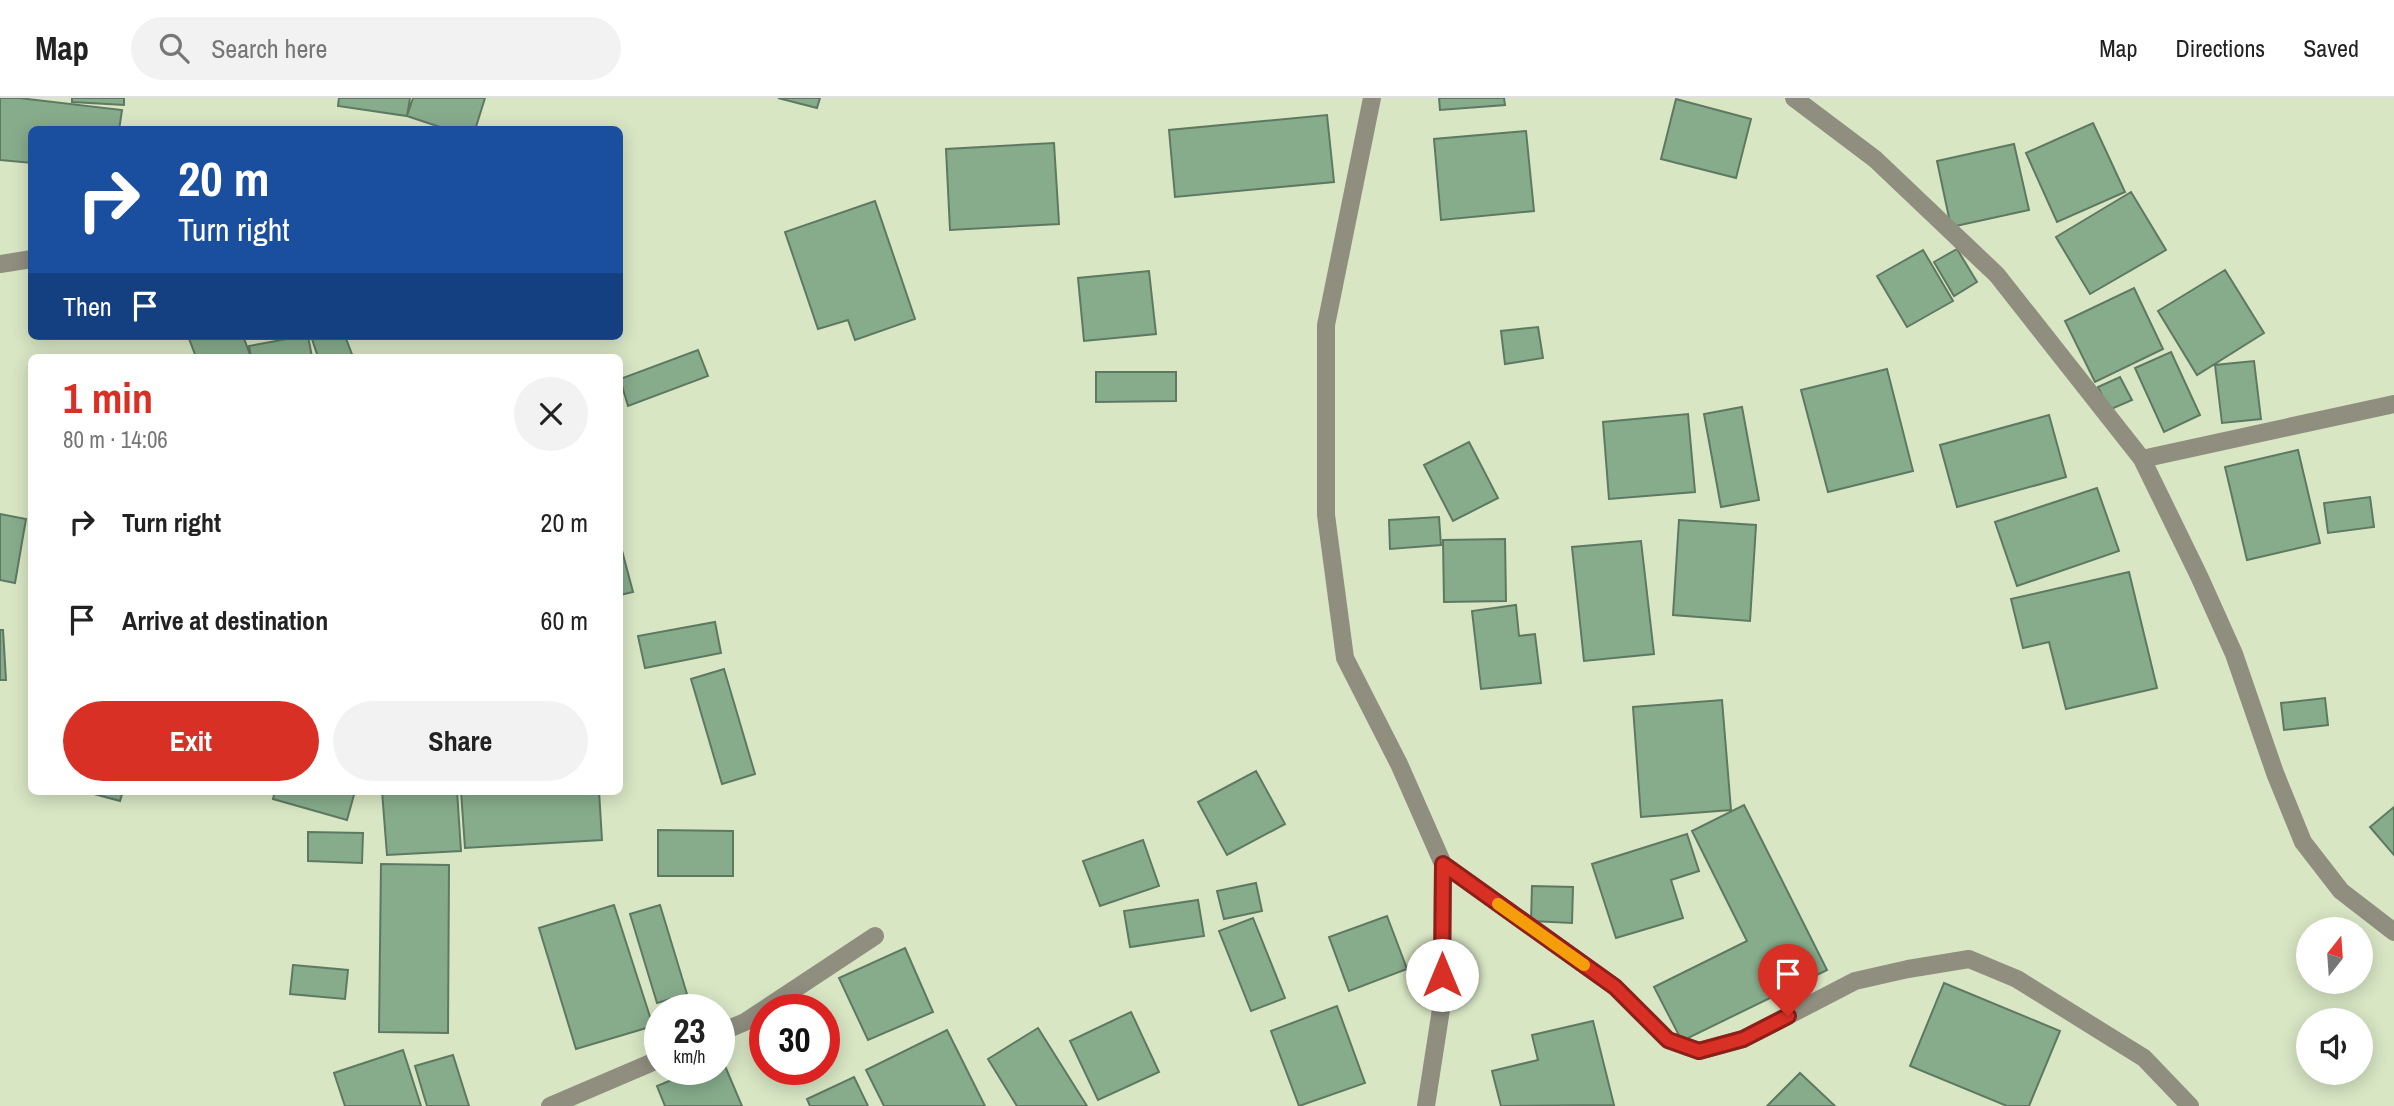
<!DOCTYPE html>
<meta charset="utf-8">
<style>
:root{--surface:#fff;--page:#f2f2f2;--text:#222;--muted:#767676;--line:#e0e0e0;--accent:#d93025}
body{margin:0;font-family:"Archivo Narrow",sans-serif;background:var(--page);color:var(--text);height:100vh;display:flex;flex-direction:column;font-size:26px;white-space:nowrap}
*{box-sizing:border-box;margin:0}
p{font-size:23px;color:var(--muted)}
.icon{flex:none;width:38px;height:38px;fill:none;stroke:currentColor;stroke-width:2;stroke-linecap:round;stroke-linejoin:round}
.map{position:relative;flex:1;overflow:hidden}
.panel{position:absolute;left:28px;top:256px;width:595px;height:441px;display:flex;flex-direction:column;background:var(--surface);border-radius:10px;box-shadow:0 4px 18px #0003}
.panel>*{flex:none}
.top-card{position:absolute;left:28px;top:28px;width:595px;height:214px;border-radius:10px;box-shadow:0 4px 18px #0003;background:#1a4fa0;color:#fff;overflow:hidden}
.needle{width:46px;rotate:17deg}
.tools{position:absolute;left:2296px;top:819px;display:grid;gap:14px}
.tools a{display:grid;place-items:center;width:77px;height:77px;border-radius:50%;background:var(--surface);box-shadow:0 4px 18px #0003;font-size:35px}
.speed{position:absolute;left:644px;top:896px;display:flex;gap:14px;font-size:35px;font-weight:700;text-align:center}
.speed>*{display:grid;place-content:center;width:91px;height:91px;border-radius:50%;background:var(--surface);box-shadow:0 4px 18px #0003;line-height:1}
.speed small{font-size:18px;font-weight:400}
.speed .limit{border:10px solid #d22;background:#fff;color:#111}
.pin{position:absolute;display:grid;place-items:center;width:60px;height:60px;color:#fff;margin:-72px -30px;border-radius:50% 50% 50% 0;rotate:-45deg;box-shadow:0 0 7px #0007}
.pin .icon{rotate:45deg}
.me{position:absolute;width:77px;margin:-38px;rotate:0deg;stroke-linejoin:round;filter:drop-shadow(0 0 5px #0008)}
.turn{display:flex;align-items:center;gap:24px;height:147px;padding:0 35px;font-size:32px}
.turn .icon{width:91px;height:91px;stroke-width:2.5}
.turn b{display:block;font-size:49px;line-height:60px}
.then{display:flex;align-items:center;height:66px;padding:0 35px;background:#0003;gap:14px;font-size:26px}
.round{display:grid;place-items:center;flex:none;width:74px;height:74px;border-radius:37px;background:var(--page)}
.head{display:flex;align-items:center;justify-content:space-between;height:119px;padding:0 35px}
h1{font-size:42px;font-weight:800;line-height:52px;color:var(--accent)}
.button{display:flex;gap:14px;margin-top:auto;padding:14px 35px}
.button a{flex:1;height:80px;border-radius:42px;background:var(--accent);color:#fff;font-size:28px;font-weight:800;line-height:80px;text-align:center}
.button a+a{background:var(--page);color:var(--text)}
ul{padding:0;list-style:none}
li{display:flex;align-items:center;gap:21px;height:98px;padding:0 35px}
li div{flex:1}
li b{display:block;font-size:26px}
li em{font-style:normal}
header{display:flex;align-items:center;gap:42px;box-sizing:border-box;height:98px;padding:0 35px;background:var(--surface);border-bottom:2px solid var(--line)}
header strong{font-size:33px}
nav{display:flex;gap:38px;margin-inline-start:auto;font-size:24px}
.search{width:490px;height:63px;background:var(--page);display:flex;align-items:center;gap:18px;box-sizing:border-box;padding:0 24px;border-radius:38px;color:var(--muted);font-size:26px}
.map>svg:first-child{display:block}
.building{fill:#87ac8c;stroke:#5e7962;stroke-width:2}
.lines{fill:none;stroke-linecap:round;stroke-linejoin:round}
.service{stroke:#8f8e7f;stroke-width:18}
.minor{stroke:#8f8e7f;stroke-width:18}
.route-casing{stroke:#8d1f18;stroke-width:18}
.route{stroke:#d93025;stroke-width:12}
.slow{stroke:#f59e0b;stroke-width:12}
</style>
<header>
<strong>Map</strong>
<div class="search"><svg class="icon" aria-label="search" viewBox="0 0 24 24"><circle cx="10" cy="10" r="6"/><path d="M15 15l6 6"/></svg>Search here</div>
<nav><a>Map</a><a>Directions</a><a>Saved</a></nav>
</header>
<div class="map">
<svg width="2394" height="1008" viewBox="0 0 2394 1008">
<rect width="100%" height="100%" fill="#d8e6c4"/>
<path class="building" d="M0,0H19L122,12L119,32H32V65L0,62Z
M72,0H124V7L72,4Z
M339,0H410L407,18L338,8Z
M413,0H485L475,32H449L407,18Z
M778,0H820L817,10Z
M1439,0H1504L1505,7L1440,12Z
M1676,1L1751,21L1736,80L1661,61Z
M1327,17L1334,84L1175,99L1169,32Z
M2093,25L2125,94L2057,124L2026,55Z
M1526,33L1534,113L1441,122L1434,41Z
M1054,45L1059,126L950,132L946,51Z
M2014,46L2029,112L1951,129L1937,63Z
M2131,94L2166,152L2090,196L2056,139Z
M875,103L915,221L855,242L848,222L818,231L785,134Z
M1957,151L1977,184L1954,198L1934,164Z
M1923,152L1953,203L1907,229L1877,178Z
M2225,172L2264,235L2197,277L2158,213Z
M1149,173L1156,236L1084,243L1078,180Z
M2134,190L2163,251L2095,284L2065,223Z
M1538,229L1543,260L1505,266L1501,233Z
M188,238H243L251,259H196Z
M303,238H308L312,259H251L249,248Z
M311,238H345L353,259H318Z
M698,252L708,278L628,308L620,281Z
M2171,254L2200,317L2164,334L2135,270Z
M2254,263L2261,321L2222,325L2215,267Z
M1887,271L1913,373L1828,394L1801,292Z
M1096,274H1176V303L1096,304Z
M2120,279L2132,302L2109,312L2098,289Z
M1742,309L1759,402L1721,409L1704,316Z
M1688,316L1695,394L1609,401L1603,324Z
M2049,317L2066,379L1957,409L1940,347Z
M1469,344L1498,400L1453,423L1424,367Z
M2298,352L2320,445L2247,462L2225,369Z
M2097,390L2119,453L2017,488L1995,424Z
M2370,399L2374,429L2328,435L2324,405Z
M0,416L26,421L15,485L0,482Z
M1439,419L1441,447L1390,451L1389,422Z
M1679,422L1756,427L1750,523L1673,517Z
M1505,441L1506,503L1444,504L1443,442Z
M1641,443L1654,556L1584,563L1572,449Z
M620,445L633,494L620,497Z
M2129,474L2157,590L2066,611L2049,544L2023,550L2011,501Z
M1516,507L1519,538L1535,536L1541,585L1481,591L1472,513Z
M715,524L721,555L645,570L638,538Z
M0,532H3L6,582H0Z
M724,571L755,676L722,686L691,581Z
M2325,600L2328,627L2284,632L2281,605Z
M1722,602L1731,712L1641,719L1633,609Z
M1256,673L1285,726L1227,757L1198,704Z
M83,693H123L120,703Z
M275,693H355L347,722L273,701Z
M382,693H457L461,753L387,757Z
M461,693H599L602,742L465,750Z
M1744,707L1827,872L1682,943L1654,889L1747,843L1692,733Z
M2394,709V757L2370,729Z
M658,732L733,733V778H658Z
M308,734L363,735L362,765L308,763Z
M1687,736L1699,773L1671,782L1683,820L1616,840L1592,766Z
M1143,742L1159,788L1100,808L1083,763Z
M381,766L449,767L448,935L379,934Z
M1256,785L1262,813L1224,821L1217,793Z
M1532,788L1573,789L1572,825L1531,823Z
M1198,802L1204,838L1130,849L1124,813Z
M614,807L653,928L576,951L539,830Z
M660,807L687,896L657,905L630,816Z
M1387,818L1407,871L1349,893L1329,839Z
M1253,820L1285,900L1251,913L1219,833Z
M905,850L933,914L868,942L839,880Z
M293,867L348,872L345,901L290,896Z
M1944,885L2060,933L2029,1008H2007L1910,968Z
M1337,908L1365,985L1299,1008L1271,933Z
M1131,914L1159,974L1098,1002L1070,943Z
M1593,923L1614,1007L1501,1008L1492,973L1538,962L1532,937Z
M1038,930L1087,1008H1017L988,961Z
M947,932L985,1008H884L866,972Z
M403,952L421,1008H345L334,975Z
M453,957L469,1008H427L415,968Z
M722,961L742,1008H665L657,988L698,971H719V963Z
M1800,975L1835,1008H1767Z
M854,979L868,1008H810L807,1001Z"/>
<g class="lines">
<path class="service" d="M0,166L32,161"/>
<path class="minor" d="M1372,0L1326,227V417L1345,560L1399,666L1443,766L1442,905L1426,1008
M1794,0L1875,61L1997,177L2142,361L2199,478L2234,556L2275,675L2303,744L2341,793L2394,834
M2142,361L2394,306
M1443,766L1615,889L1668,942L1699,953L1743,941L1855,883L1908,871L1969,861L2017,881L2144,960L2190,1008
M719,935L745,924L875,838
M550,1008L660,961"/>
</g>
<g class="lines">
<g class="route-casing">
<path id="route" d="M1442,877L1443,766L1615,889L1668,942L1699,953L1743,941L1788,918"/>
</g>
<use href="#route" class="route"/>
<path class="slow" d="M1498,806L1584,867"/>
</g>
</svg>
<div class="tools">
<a><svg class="needle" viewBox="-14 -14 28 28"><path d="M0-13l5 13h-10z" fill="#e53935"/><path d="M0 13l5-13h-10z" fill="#767676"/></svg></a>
<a><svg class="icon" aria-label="sound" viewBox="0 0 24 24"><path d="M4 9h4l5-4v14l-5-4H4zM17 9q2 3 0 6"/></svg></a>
</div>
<div class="speed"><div>23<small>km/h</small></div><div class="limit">30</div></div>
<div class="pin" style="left:1788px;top:918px;background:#d93025"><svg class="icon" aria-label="arrive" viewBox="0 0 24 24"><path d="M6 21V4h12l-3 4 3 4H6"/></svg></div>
<svg class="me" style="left:1442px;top:877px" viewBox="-20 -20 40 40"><circle r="19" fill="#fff"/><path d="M0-13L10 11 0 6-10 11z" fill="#d93025"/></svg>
<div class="top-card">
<div class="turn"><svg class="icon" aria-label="right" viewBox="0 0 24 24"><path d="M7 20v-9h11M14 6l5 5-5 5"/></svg><div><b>20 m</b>Turn right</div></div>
<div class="then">Then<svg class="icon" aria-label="arrive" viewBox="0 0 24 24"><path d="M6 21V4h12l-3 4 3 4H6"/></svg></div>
</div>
<section class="panel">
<div class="head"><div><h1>1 min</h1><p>80 m · 14:06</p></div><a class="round"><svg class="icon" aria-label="close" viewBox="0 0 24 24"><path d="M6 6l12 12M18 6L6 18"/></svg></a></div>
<ul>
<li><svg class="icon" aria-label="right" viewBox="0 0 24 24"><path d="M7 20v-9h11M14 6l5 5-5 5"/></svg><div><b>Turn right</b></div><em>20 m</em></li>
<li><svg class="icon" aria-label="arrive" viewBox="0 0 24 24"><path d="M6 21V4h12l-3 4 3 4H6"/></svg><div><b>Arrive at destination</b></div><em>60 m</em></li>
</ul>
<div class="button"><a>Exit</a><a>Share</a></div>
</section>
</div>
